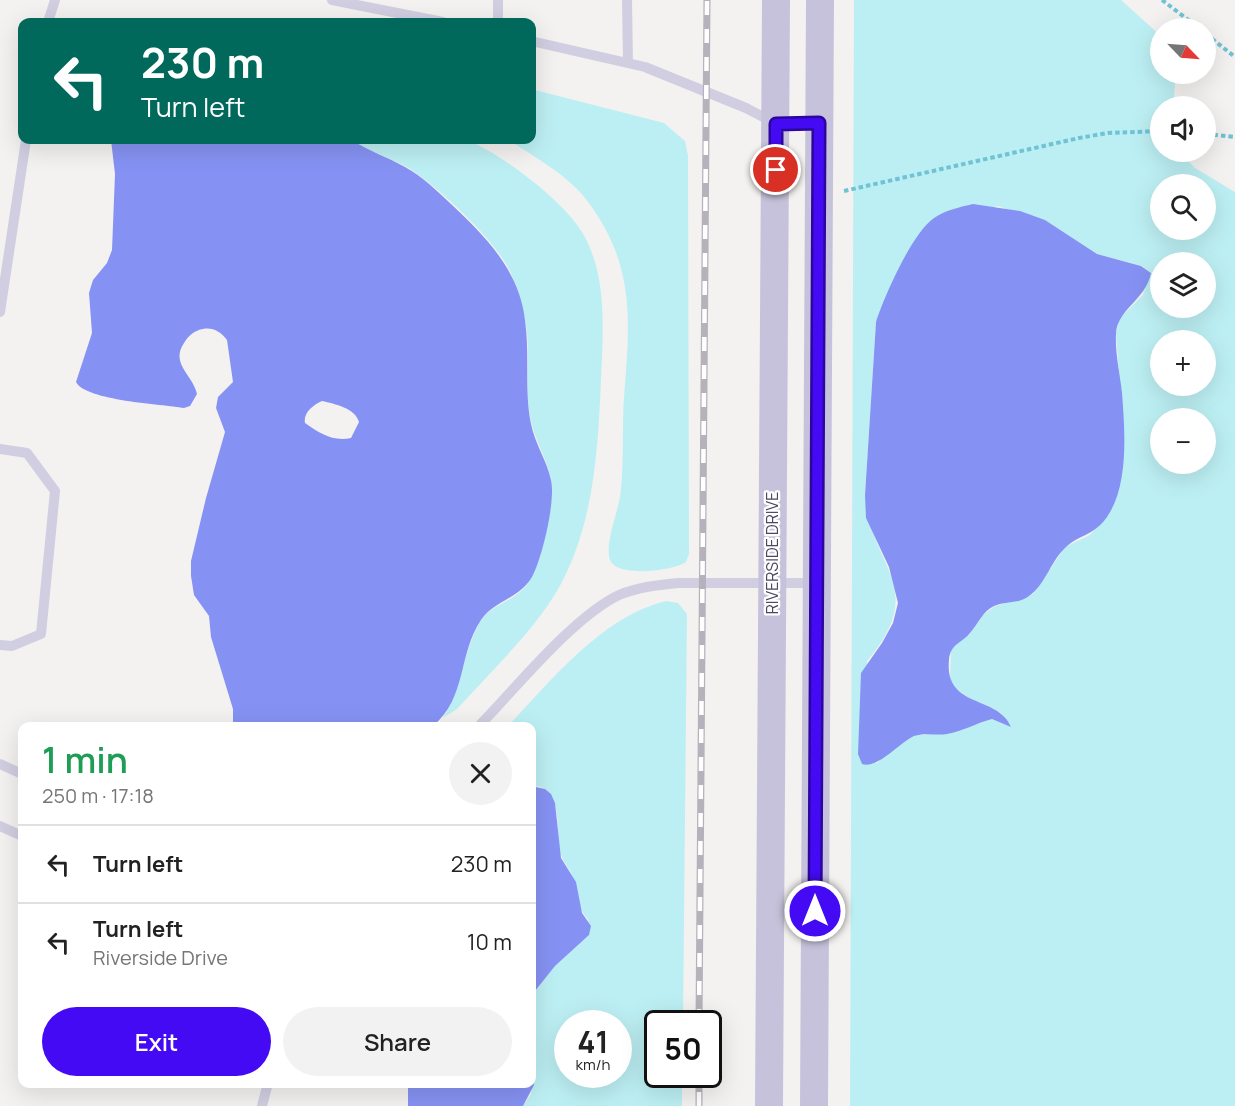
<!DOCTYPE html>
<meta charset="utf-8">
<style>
:root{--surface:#fff;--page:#f2f2f2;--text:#222;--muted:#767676;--line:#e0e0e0;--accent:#430af3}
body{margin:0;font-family:Manrope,sans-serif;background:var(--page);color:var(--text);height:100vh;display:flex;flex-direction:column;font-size:22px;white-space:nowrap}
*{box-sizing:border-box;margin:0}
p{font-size:20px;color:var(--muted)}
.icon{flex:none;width:33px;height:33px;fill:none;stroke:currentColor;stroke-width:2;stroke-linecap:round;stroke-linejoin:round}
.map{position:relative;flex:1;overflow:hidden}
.side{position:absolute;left:18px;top:722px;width:518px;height:366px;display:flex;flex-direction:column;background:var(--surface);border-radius:12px;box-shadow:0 6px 24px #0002}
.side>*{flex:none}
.hud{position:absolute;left:18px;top:18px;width:518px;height:126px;border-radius:12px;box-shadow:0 6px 24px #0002;background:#00695c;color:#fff;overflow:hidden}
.needle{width:39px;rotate:115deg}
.tools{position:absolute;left:1150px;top:18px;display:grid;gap:12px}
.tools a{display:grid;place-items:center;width:66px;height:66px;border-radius:50%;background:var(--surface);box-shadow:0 6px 24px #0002;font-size:30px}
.speed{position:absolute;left:554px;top:1010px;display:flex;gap:12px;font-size:30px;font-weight:700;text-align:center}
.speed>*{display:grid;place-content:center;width:78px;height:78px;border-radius:50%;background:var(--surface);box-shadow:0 6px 24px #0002;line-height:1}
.speed small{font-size:15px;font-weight:400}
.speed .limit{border:3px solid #111;border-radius:9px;background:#fff;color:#111}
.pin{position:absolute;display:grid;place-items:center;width:51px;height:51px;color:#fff;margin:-26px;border:3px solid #fff;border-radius:50%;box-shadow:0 2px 6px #0007}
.me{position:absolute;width:66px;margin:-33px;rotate:0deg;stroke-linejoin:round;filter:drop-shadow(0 0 4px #0008)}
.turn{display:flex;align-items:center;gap:21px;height:126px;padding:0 24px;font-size:27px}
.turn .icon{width:78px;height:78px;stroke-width:2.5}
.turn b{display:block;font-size:42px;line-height:51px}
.round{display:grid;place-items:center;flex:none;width:63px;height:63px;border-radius:32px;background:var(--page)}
.headline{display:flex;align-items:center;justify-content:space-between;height:102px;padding:0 24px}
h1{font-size:36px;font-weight:600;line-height:45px;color:#1e9e55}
.button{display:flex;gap:12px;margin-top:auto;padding:12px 24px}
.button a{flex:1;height:69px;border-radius:36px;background:var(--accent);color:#fff;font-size:24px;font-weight:600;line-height:69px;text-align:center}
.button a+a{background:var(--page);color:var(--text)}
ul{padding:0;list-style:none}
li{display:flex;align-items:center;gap:18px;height:78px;padding:0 24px;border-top:2px solid var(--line)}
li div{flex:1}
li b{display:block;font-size:22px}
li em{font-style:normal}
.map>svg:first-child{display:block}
.green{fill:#bceff3;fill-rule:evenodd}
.water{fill:#8692f3;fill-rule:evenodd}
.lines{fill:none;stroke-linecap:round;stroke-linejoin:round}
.path{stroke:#71c2d4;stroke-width:4;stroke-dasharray:4.5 3;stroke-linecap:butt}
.lane{stroke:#d1cee1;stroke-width:10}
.secondary{stroke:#c7c2db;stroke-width:28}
.rail-casing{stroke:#b5b2bb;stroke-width:7}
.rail{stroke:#fff;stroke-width:4.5;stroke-dasharray:14;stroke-linecap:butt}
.route-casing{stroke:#2c069e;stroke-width:15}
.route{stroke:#430af3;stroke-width:10}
.labels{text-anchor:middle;stroke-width:4.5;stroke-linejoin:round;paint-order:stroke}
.street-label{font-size:16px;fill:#4a4760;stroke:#fff}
</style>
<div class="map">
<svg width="1235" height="1106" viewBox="0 0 1235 1106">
<rect width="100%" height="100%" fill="#f3f2f0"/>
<path class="green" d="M854,0H1121L1161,36V74H1176L1173,106H1161V152H1180L1195,168L1235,192V1106H850ZM1161,184H1206V230H1161ZM997,206L1045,220L1097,254L1142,266L1151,273L1143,295L1120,318L1116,333L1123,433L1121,481L1108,515L1090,535L1065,547L1034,593L1026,598L995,606L983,615L969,635L959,640L951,650L950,680L956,689L975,702L1001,713L1010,726L992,719L951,733L916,735L892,749L876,764L867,661C930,586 870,569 865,494L876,322L918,236ZM1161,262H1206V308H1161ZM1161,340H1206V386H1161ZM1161,418H1206V464H1161Z
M531,89L664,123L685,141L688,156L689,554L686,562C673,571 617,578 610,560C604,543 620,508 621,489C624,458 622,428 624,397C630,321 636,263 585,198C566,174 534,157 509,140H531Z
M352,140C372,140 459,135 470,141C505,157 562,200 582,232C608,275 603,332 601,379C598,451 594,527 557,591C531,634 491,671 457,709L443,718C464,686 462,652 480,622C491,604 513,602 526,586C540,569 556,500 551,478C545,454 531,434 529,409C525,380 531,348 525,319C521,304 516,285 510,271C495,240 435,183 405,166C387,157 369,151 352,140Z
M666,601L678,603L687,614L683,1023H657V1074H682V1106H523L531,1094L533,1077L531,996L555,966L589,935L588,919C575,907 579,887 570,871C565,863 560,857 559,846C557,826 562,784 531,786V726H508C552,680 601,617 666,601ZM567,1023H618V1074H567Z"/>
<path class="water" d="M111,140H352C369,151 387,157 405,167C422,176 437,191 451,204C486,237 519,270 525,320C530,355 524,389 531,424C535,444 547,461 551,480C556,500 542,559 532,577C520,598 494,601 481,620C458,654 467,698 433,726H233V709L211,637L209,616L194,595L191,576V561L206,498L225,432L216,408L218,397L233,382L227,340C221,332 213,327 203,329C195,330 188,336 184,343C170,364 193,375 197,394L190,406L184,408C162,404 86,401 76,382L92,333L89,293L93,280L107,263L112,250L115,174ZM322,401C335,404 355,408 359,422L351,438C333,442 319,433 305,423C303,413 313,405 322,401Z
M973,204L1020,211L1045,220L1097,254L1141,266L1151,273C1146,300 1117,309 1116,334C1115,354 1120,374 1122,393C1125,431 1129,485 1107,517C1093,537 1078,534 1064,549C1050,563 1045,585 1029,596C1019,604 1005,601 994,606C983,611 978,624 970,633C962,643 950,644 949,660C944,709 998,695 1011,727L992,719C977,723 963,731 947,734C936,736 925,732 914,736C899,743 878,769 862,764L858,754L861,673L882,643L893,623L898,603L889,567L866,518L865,495L876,322C884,297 912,233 934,218C946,210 960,207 973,204Z
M531,786L545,789L551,794L555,803L561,858L576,882L582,913L591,926L589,935L555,966L531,996Z
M531,1074L534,1085L523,1106H408V1083H531Z"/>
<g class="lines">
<path class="path" d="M1162,0L1199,28
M1206,34L1235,57
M1206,134L1235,137
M844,191L1079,138L1108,133L1161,131"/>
<path class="lane" d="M332,0L443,22
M627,0L628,63
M48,22L55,0
M498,22V0
M531,41L645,67L746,108L773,122
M0,312L26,140
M0,449L27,453L55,491L41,634L12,646L0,645
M479,726C516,688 573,617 619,595C638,587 658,585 678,583H817
M0,764L22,774
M0,826L22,836
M262,1106L268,1083"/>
<path class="secondary" d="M769,1106L776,0
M814,1106L820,0"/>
<g class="rail-casing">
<path id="rail" d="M699,1023L707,0
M699,1106V1074"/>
</g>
<use href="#rail" class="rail"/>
</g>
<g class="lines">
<g class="route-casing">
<path id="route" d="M776,170V124L819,123L815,911"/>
</g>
<use href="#route" class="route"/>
</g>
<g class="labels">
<g class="street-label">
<text transform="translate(772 553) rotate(-90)" y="6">RIVERSIDE DRIVE</text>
</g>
</g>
</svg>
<div class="tools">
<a><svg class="needle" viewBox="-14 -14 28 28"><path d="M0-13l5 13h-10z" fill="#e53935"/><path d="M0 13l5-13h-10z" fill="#767676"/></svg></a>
<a><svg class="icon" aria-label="sound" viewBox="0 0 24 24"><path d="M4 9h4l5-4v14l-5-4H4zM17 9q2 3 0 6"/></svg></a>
<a><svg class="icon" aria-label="search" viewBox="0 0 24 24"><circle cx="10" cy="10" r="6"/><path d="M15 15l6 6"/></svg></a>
<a><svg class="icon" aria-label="layers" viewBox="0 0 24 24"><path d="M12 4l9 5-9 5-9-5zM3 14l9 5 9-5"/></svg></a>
<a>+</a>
<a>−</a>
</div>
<div class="speed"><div>41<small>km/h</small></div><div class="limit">50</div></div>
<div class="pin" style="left:776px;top:170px;background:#d93025"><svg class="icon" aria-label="arrive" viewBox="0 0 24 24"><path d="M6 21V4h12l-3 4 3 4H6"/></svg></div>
<svg class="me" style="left:815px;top:911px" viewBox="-20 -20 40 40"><circle r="17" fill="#430af3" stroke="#fff" stroke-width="3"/><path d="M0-11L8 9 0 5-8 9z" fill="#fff"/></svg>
<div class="hud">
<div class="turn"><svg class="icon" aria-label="left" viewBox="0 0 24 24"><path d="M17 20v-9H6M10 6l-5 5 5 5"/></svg><div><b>230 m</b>Turn left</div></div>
</div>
<section class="side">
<div class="headline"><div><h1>1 min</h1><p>250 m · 17:18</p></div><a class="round"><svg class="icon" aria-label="close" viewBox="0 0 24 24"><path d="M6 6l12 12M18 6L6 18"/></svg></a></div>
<ul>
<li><svg class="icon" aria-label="left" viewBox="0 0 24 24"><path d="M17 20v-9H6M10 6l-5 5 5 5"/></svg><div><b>Turn left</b></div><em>230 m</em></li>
<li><svg class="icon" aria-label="left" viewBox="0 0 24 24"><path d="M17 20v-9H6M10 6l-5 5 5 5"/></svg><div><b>Turn left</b><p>Riverside Drive</p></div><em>10 m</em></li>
</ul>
<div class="button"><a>Exit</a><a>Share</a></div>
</section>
</div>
